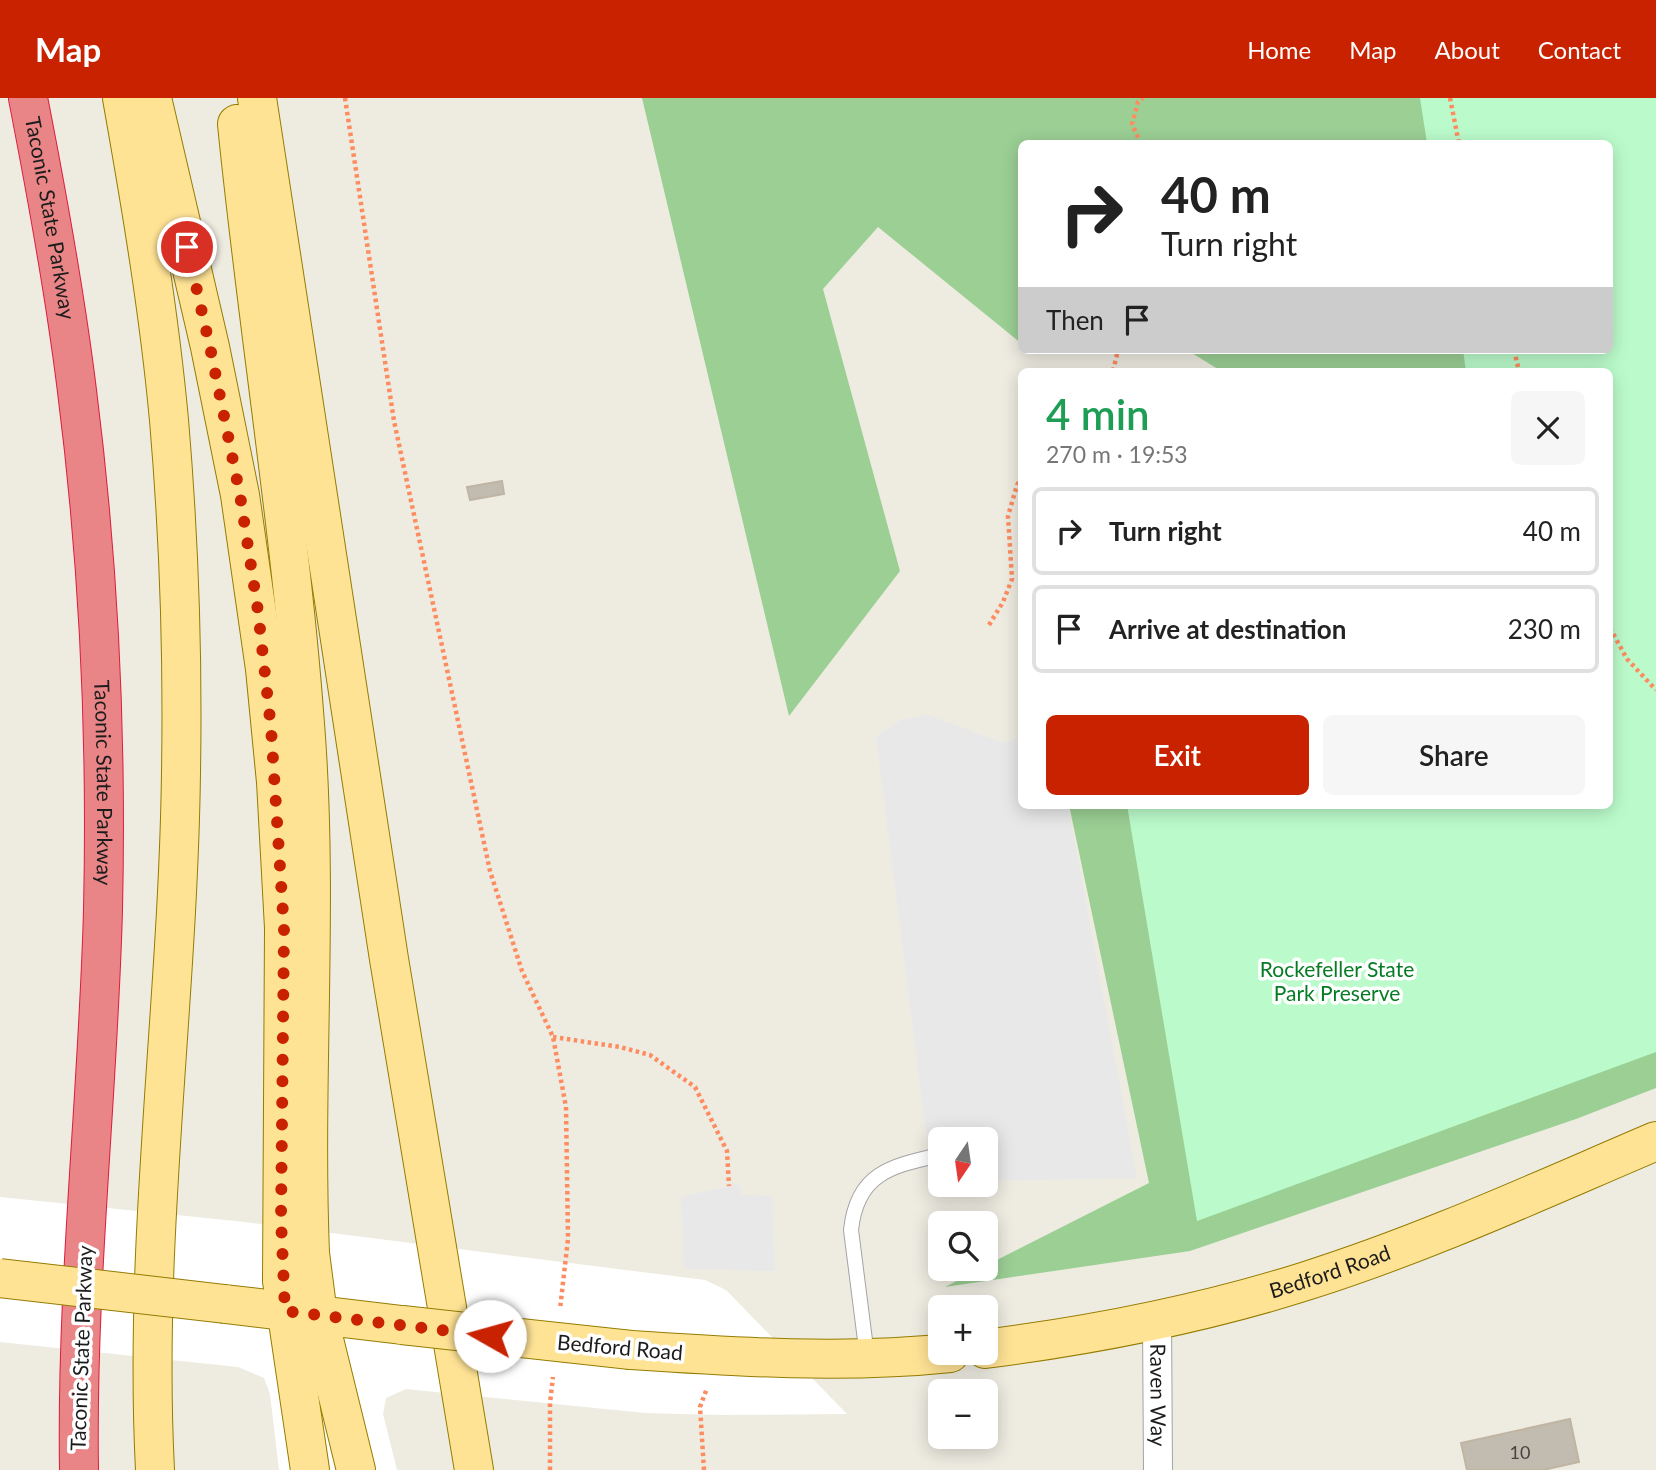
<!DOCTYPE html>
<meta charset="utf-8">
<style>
:root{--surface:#fff;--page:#f6f6f6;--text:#222;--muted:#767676;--line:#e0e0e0;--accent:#c82200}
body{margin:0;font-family:Lato,sans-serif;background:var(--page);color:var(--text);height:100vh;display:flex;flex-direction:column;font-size:26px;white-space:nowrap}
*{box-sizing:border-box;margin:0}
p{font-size:23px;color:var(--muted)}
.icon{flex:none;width:38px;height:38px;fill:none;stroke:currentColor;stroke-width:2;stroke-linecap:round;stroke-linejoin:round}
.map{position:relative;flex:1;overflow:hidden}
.drawer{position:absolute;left:1018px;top:270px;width:595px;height:441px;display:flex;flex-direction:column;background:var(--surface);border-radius:10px;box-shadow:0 4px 18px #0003}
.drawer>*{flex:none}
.banner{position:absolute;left:1018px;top:42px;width:595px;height:214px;border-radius:10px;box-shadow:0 4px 18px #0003;background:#fff;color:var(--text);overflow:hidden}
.needle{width:46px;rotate:193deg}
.tools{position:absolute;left:928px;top:1029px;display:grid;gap:14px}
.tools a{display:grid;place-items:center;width:70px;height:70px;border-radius:10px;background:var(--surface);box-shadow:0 4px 18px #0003;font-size:35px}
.pin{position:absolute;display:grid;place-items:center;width:60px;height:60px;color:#fff;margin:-30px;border:4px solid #fff;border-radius:50%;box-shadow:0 2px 7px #0007}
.me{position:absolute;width:77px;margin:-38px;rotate:277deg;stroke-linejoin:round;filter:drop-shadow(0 0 5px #0008)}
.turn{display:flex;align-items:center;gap:24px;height:147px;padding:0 28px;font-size:32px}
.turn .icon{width:91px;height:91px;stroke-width:2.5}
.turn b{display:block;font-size:49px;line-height:60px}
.then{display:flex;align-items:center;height:66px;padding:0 28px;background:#0003;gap:14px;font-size:26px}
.round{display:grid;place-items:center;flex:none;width:74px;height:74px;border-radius:10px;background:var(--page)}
.overview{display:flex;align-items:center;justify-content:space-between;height:119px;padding:0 28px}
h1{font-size:42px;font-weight:600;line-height:52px;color:#1e9e55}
.action{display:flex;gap:14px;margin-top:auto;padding:14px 28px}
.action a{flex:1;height:80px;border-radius:10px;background:var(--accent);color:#fff;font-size:28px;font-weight:600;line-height:80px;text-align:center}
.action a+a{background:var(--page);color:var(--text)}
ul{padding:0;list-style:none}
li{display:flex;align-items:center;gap:21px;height:88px;margin:0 14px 10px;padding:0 14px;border:4px solid var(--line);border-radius:10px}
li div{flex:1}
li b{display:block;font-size:26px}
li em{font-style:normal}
header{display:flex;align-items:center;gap:42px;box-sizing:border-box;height:98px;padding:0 35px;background:var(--accent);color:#fff}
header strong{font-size:33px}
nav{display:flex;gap:38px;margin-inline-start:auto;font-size:24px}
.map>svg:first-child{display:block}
.forest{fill:#9bcf94}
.park{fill:#bbfbcb}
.parking{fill:#e8e8e8}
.pier{fill:#fff}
.building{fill:#c2bbb0;stroke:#c0b4a3;stroke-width:2}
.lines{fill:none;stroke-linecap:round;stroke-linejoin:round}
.service-casing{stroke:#a3a3a3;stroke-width:16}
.minor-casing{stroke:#a3a3a3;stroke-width:30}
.primary-casing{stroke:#947c00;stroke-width:40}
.motorway-casing{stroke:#dc1d3e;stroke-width:40}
.path{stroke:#fe8c61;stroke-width:4.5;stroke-dasharray:3.5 3.5;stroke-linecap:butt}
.service{stroke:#fff;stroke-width:14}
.minor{stroke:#fff;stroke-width:28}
.primary{stroke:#ffe395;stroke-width:38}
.motorway{stroke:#e98586;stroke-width:38}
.primary-bridge-casing{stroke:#947c00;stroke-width:40;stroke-linecap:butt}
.primary-bridge{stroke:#ffe395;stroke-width:38}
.route{stroke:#c82200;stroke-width:12;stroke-dasharray:0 21.6}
.labels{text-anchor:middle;stroke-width:7;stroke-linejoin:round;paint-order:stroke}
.number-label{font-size:18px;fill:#464441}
.street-label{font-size:21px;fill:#1c1c1c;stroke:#fff}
.park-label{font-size:21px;fill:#077c25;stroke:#fff}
</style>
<header>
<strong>Map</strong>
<nav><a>Home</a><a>Map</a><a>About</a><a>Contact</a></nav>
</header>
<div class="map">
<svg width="1656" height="1372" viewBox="0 0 1656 1372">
<rect width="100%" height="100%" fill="#eeece1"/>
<path class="forest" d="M642,0H1656V990L1576,1021L1190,1153L945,1189L980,1171H985V1168L1149,1085L1069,707H1610V273H1221L1187,252H1610V46H1022V246L878,129L823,191L900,473L789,618Z"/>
<path class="park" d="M1420,0H1656V954L1197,1123L1127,707H1610V273H1466L1463,252H1610V46L1427,45Z"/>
<path class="parking" d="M928,617L1004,645L1022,638V707H1068L1137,1080L985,1083V1041H940V1083H932L876,639L900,622Z
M738,1086L742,1097L772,1098L775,1173L684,1171L681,1099Z"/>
<path class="pier" d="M0,1099L245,1124L705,1182L726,1192L847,1316L720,1317L645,1315L406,1291L386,1300L383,1316L397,1372H279L270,1296L264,1280L238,1269L0,1244Z"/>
<path class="building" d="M502,383L504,396L470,402L467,389Z
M1570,1321L1579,1364L1543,1372H1467L1461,1345Z"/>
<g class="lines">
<g class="service-casing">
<path id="service" d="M867,1258L851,1132C857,1075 891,1068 940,1057"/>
</g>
<g class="minor-casing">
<g id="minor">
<path id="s1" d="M1157,1222L1158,1372"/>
</g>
</g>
<g class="primary-casing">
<g id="primary">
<path d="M122,0C141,107 159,214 169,322C179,439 183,557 181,674C178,907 143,1139 155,1372"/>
<path d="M152,0L210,249L240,397L265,571L276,684L284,830L282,1183L310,1372"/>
<path d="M257,0L389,861L474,1372"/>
<path d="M237,26C257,226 290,425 305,626C319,802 303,979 310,1155L318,1217L356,1372"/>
<path d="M225,1206L402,1227"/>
<path id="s2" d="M985,1251C1094,1237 1202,1216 1306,1183C1426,1145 1541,1092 1656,1043"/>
<path d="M631,1252C736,1259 845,1266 950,1255"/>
</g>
</g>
<g class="motorway-casing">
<g id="motorway">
<path id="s3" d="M28,0C47,97 65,195 77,293C99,466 107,638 103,812C98,999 76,1185 79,1372"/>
</g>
</g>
<path class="path" d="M345,0L394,323L490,773L522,873L553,939L566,1009L568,1141L560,1211
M1450,0L1459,46
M1141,46L1132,26L1138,4L1143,0
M1514,252L1519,273
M1113,273L1118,252
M989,527L1003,504L1012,481L1008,418L1017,387L1022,380
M1610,530L1627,561L1656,592
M553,939L620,949L650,957L695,989L727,1053L729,1088
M550,1372V1305L553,1279
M704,1372L700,1309L707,1290"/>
<use href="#service" class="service"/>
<use href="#minor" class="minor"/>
<use href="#primary" class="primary"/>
<use href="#motorway" class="motorway"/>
<g class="primary-bridge-casing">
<path id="primary-bridge" d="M0,1180L225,1206
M402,1227L631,1252"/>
</g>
<use href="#primary-bridge" class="primary-bridge"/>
</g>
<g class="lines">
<path class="route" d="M187,149L210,249L240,397L258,513L271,630L284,831L281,1121L285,1213L490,1238"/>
</g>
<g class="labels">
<g class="number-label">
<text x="1520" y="1361">10</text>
</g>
<g class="street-label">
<text dy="7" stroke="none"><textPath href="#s3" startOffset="122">Taconic State Parkway</textPath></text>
<text dy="7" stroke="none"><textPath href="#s3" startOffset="690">Taconic State Parkway</textPath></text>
<text dy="7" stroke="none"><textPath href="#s2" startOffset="354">Bedford Road</textPath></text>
<text transform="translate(82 1250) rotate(-88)" y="7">Taconic State Parkway</text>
<text transform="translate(620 1250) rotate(5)" y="7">Bedford Road</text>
<text dy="7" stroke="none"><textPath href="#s1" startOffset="75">Raven Way</textPath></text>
</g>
<g class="park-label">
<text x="1337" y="879">Rockefeller State<tspan x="1337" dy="24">Park Preserve</tspan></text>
</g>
</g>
</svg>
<div class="tools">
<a><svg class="needle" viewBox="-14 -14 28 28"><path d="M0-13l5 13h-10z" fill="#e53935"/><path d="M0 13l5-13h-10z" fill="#767676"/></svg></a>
<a><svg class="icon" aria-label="search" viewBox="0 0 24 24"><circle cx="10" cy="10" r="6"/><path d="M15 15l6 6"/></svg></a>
<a>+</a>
<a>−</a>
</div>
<div class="pin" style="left:187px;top:149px;background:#d93025"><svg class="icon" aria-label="arrive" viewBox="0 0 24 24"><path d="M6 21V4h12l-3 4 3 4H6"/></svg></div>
<svg class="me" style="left:490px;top:1238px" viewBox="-20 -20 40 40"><circle r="19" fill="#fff"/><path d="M0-13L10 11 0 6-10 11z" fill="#c82200"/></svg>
<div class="banner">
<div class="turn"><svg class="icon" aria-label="right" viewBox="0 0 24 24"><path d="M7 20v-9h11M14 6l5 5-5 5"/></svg><div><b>40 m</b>Turn right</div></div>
<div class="then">Then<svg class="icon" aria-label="arrive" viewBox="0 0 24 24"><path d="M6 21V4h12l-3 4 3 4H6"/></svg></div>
</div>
<section class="drawer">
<div class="overview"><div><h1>4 min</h1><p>270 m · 19:53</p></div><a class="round"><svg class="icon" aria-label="close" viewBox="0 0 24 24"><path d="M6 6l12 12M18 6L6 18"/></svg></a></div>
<ul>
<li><svg class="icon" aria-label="right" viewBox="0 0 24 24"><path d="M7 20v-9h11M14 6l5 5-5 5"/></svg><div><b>Turn right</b></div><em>40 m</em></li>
<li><svg class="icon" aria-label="arrive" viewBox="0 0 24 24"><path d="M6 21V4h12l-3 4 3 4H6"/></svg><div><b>Arrive at destination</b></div><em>230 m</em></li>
</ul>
<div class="action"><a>Exit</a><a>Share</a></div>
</section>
</div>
